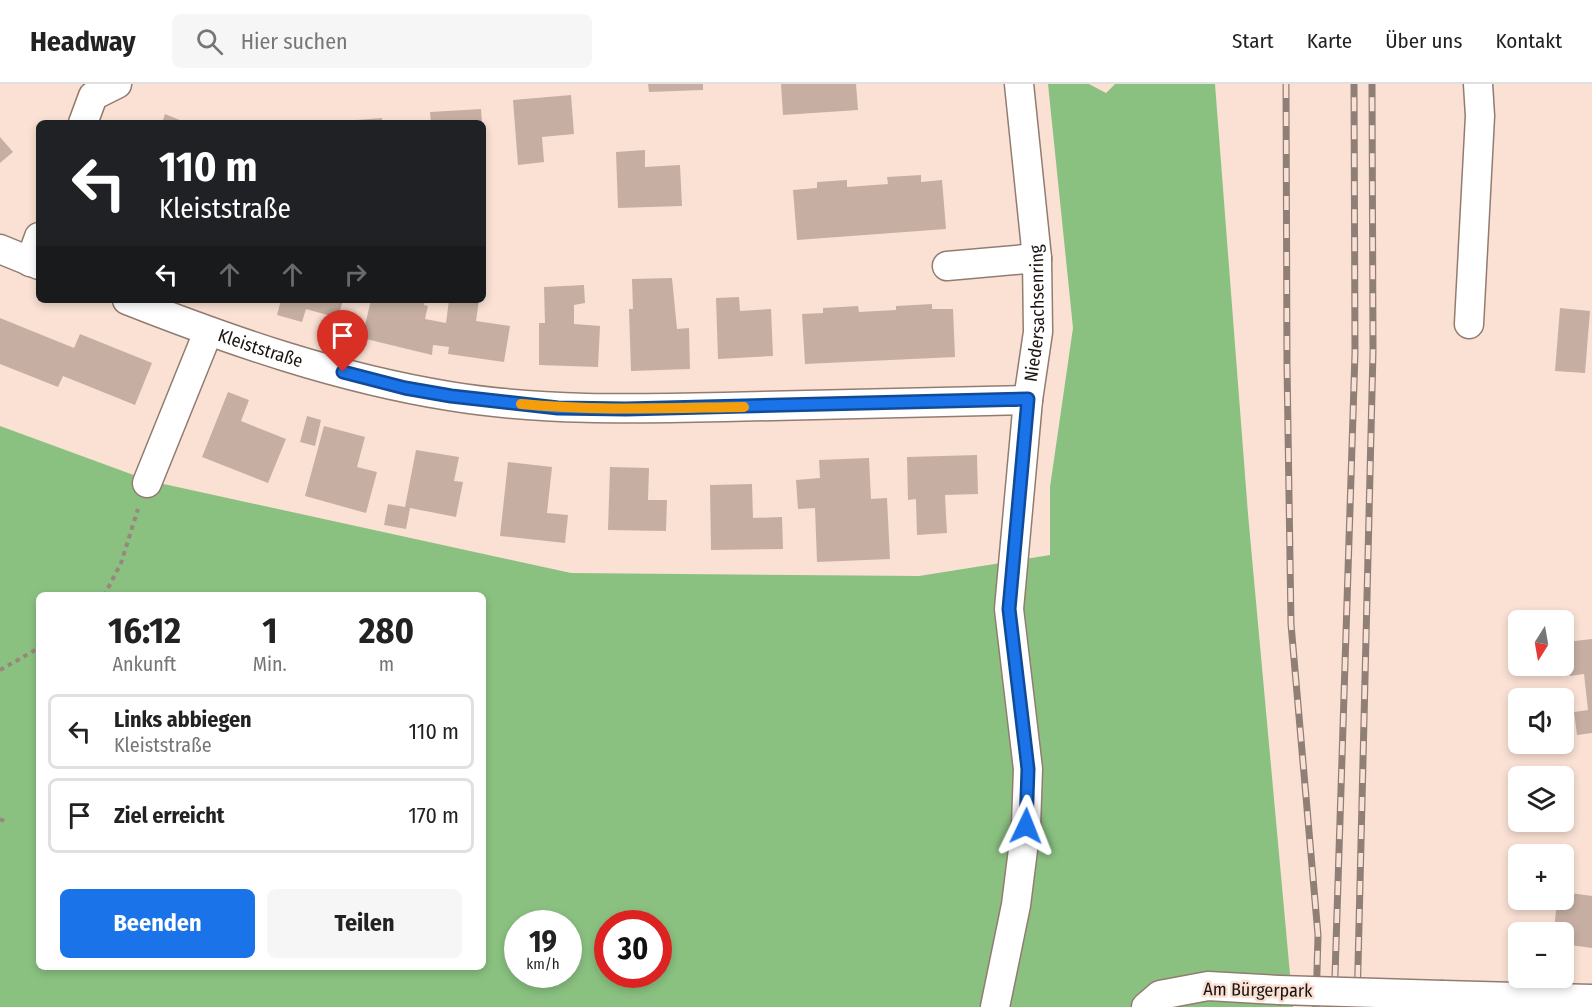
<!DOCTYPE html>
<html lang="de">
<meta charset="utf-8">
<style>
:root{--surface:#fff;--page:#f6f6f6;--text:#222;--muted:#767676;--line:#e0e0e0;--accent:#1a73e8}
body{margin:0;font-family:"Fira Sans Condensed",sans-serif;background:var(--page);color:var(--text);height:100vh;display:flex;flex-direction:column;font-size:22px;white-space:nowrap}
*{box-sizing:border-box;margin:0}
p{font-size:20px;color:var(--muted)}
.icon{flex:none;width:33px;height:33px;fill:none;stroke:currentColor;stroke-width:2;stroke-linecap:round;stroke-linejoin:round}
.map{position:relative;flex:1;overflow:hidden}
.panel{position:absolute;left:36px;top:508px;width:450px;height:378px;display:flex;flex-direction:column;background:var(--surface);border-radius:9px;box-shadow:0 3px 9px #0003}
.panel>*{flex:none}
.banner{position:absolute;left:36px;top:36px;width:450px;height:183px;border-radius:9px;box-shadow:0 3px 9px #0003;background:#202124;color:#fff;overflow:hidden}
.needle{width:39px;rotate:191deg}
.controls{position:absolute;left:1508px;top:526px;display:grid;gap:12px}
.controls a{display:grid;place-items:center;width:66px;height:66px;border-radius:9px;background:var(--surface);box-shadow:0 3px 9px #0003;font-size:30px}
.speed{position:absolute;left:504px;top:826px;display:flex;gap:12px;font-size:30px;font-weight:700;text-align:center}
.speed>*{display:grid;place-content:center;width:78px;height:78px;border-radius:50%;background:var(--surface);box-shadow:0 3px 9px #0003;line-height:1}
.speed small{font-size:15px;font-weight:400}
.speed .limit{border:9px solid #d22;background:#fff;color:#111}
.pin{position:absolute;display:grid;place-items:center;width:51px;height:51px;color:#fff;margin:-62px -26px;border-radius:50% 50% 50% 0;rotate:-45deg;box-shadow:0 0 6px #0007}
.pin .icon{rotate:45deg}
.me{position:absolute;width:66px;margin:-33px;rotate:2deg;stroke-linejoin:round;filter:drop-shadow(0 0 4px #0008)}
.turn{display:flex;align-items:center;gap:21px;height:126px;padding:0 24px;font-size:27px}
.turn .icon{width:78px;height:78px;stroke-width:2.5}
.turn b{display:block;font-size:42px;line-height:51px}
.lanes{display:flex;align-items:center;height:57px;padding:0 24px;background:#0003;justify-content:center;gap:30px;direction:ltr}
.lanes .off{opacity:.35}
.eta{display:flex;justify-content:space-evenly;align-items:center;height:102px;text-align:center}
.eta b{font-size:36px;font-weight:700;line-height:42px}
.action{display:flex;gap:12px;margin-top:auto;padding:12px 24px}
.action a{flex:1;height:69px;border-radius:9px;background:var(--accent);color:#fff;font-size:24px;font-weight:700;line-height:69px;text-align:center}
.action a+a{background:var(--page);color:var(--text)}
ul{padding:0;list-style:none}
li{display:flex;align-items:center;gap:18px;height:75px;margin:0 12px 9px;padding:0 12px;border:3px solid var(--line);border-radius:9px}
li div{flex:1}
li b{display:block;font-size:22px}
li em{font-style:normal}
header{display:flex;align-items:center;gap:36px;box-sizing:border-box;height:84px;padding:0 30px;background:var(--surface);border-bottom:2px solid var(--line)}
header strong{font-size:28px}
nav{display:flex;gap:33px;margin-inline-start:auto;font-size:21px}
.search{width:420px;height:54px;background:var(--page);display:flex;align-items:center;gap:15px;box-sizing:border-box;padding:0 21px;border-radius:9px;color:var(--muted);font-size:22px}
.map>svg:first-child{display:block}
.forest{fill:#8ac181;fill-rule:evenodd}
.building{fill:#c6afa2}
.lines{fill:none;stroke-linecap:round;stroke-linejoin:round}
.minor-casing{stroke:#927c70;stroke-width:31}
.path{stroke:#99877e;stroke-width:4;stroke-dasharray:4.5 4.5;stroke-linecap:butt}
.minor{stroke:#fff;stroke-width:28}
.rail-casing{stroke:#907f77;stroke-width:7}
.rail{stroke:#fae1d4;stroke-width:4.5;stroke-dasharray:14;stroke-linecap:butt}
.minor-bridge-casing{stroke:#927c70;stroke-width:31;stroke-linecap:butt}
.minor-bridge{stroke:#fff;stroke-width:28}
.route-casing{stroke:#114b97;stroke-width:15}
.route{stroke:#1a73e8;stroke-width:10}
.slow{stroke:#f59e0b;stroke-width:10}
.labels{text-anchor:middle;stroke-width:5;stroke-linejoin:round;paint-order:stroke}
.street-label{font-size:18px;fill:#1b130f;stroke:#fae1d4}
</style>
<header>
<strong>Headway</strong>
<div class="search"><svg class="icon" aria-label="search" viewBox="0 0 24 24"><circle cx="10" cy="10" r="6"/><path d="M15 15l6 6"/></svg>Hier suchen</div>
<nav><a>Start</a><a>Karte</a><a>Über uns</a><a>Kontakt</a></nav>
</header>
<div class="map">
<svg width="1592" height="923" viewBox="0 0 1592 923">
<rect width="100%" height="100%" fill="#fae1d4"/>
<path class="forest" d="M1048,0H1089L1106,9L1115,0H1215L1248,430L1293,923H0V342L150,397L571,489L919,492L1050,471V403L1073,244ZM39,512H483V884H39ZM518,840H568V891H518ZM608,840H658V891H608Z"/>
<path class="building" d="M648,0H703V6L649,8Z
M781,0H856L858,26L783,31Z
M571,11L574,50L542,53L544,78L518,81L513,16Z
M481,25L482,39H431L430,28Z
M165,30L187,39H162Z
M382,34V39H344V37Z
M0,53L13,68L0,79Z
M645,66V83L680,81L682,122L618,124L616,68Z
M921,91V98L942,96L946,145L797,156L793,106L817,104V98L847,96V103L888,100L887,93Z
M672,194L677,245L689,244L690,285L631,287L629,225H633L632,195Z
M584,201L585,219L574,221V240L600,242L598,283L539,281V239H545L544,203Z
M739,213L740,227L771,225L773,272L718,275L716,214Z
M281,216H343L338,234L306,225L302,238L277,231Z
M371,216H425L424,221L428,222L425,235L446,239L449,216H479L476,237L510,242L504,278L448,270L449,263L433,261L432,271L362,254Z
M932,220V225H953L955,273L805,280L802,230L823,229V224L858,222L859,228L896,226V222Z
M1560,224L1590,227L1585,289L1555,287Z
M0,234L74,264L80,250L152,279L135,321L63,292L58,303L0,280Z
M228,308L249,316L241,337L286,355L268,399L202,373Z
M307,332L321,336L315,362L300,358Z
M324,342L365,353L357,383L377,388L366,429L305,412Z
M416,366L459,373L454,397L463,398L456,433L410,424L406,445L384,441L388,420L405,423Z
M977,371L978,410L945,411L947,449L917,451L916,415L908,416L907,373Z
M869,374L871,415L887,414L890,475L817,478L815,424L798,425L796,396L820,394L819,376Z
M508,378L552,383L547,429L568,431L565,459L500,452Z
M610,383L649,384L648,416H667L666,447L608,446Z
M752,400L753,434L782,433L783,465L711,466L710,401Z
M1592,555V649L1577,651L1574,628L1588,626L1584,590L1570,592L1566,558Z
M1563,808L1592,812V864L1570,861L1572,849L1554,847L1557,816H1563Z"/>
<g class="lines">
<g class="minor-casing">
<g id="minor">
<path d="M83,39L93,12L117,0"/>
<path d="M0,165L39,181"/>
<path d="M30,178L39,153"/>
<path d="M947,182L1037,174"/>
<path id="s1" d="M127,216C231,257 338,294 449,312C540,327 632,325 724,323C826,321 927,318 1028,316"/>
<path d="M1469,240L1480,32L1478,0"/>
<path d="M147,399L208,248"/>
<path d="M1443,911L1592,915"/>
<path id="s2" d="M995,923L1016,821L1026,742L1028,685L1009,525L1028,316L1038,248L1037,174L1019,0"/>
<path d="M1146,923L1160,911L1208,902L1279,906"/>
</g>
</g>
<path class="path" d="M104,512L121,479L138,425
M0,586L39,564
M0,735L4,737"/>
<use href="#minor" class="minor"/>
<g class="rail-casing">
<path id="rail" d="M1286,0L1287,281L1291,540L1318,851L1316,923
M1334,923L1355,269L1354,0
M1357,923L1373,267L1372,0"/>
</g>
<use href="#rail" class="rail"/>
<g class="minor-bridge-casing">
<path id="minor-bridge" d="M1279,906L1443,911"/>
</g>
<use href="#minor-bridge" class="minor-bridge"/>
</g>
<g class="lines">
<g class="route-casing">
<path id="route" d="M343,288L405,304L451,312L558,324L626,325L1028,315L1009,525L1028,685L1026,742"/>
</g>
<use href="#route" class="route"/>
<path class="slow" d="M521,320C595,327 669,324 744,323"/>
</g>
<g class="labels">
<g class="street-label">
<text dy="6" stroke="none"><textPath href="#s2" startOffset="699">Niedersachsenring</textPath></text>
<text dy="6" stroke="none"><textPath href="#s1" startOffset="142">Kleiststraße</textPath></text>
<text transform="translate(1258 906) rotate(1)" y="6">Am Bürgerpark</text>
</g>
</g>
</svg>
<div class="controls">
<a><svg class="needle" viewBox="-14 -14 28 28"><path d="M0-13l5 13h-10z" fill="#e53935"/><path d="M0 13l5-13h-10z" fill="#767676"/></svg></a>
<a><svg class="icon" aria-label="sound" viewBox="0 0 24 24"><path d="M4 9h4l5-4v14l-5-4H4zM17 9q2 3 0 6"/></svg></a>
<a><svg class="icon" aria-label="layers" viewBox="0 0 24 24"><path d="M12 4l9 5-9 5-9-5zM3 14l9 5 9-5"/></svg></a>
<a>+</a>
<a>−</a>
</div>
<div class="speed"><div>19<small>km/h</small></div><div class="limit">30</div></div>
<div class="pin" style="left:343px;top:288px;background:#d93025"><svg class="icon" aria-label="arrive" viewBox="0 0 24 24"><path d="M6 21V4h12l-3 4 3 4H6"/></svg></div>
<svg class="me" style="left:1026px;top:742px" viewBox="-20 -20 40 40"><path d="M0-17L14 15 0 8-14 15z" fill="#1a73e8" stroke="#fff" stroke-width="4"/></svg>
<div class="banner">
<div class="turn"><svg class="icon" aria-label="left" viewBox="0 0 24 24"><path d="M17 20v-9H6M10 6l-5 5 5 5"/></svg><div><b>110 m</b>Kleiststraße</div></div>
<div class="lanes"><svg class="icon" aria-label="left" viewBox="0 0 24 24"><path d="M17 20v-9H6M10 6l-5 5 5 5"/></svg><svg class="icon off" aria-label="ahead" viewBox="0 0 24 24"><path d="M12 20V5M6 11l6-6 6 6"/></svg><svg class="icon off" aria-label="ahead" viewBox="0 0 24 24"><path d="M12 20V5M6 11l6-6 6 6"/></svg><svg class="icon off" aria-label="right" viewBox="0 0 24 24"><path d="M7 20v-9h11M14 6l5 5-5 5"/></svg></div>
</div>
<section class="panel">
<div class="eta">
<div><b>16:12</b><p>Ankunft</p></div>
<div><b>1</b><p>Min.</p></div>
<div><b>280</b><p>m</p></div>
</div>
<ul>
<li><svg class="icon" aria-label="left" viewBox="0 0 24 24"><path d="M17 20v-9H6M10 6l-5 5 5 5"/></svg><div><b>Links abbiegen</b><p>Kleiststraße</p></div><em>110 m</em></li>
<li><svg class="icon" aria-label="arrive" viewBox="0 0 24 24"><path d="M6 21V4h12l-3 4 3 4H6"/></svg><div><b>Ziel erreicht</b></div><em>170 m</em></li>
</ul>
<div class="action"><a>Beenden</a><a>Teilen</a></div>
</section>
</div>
